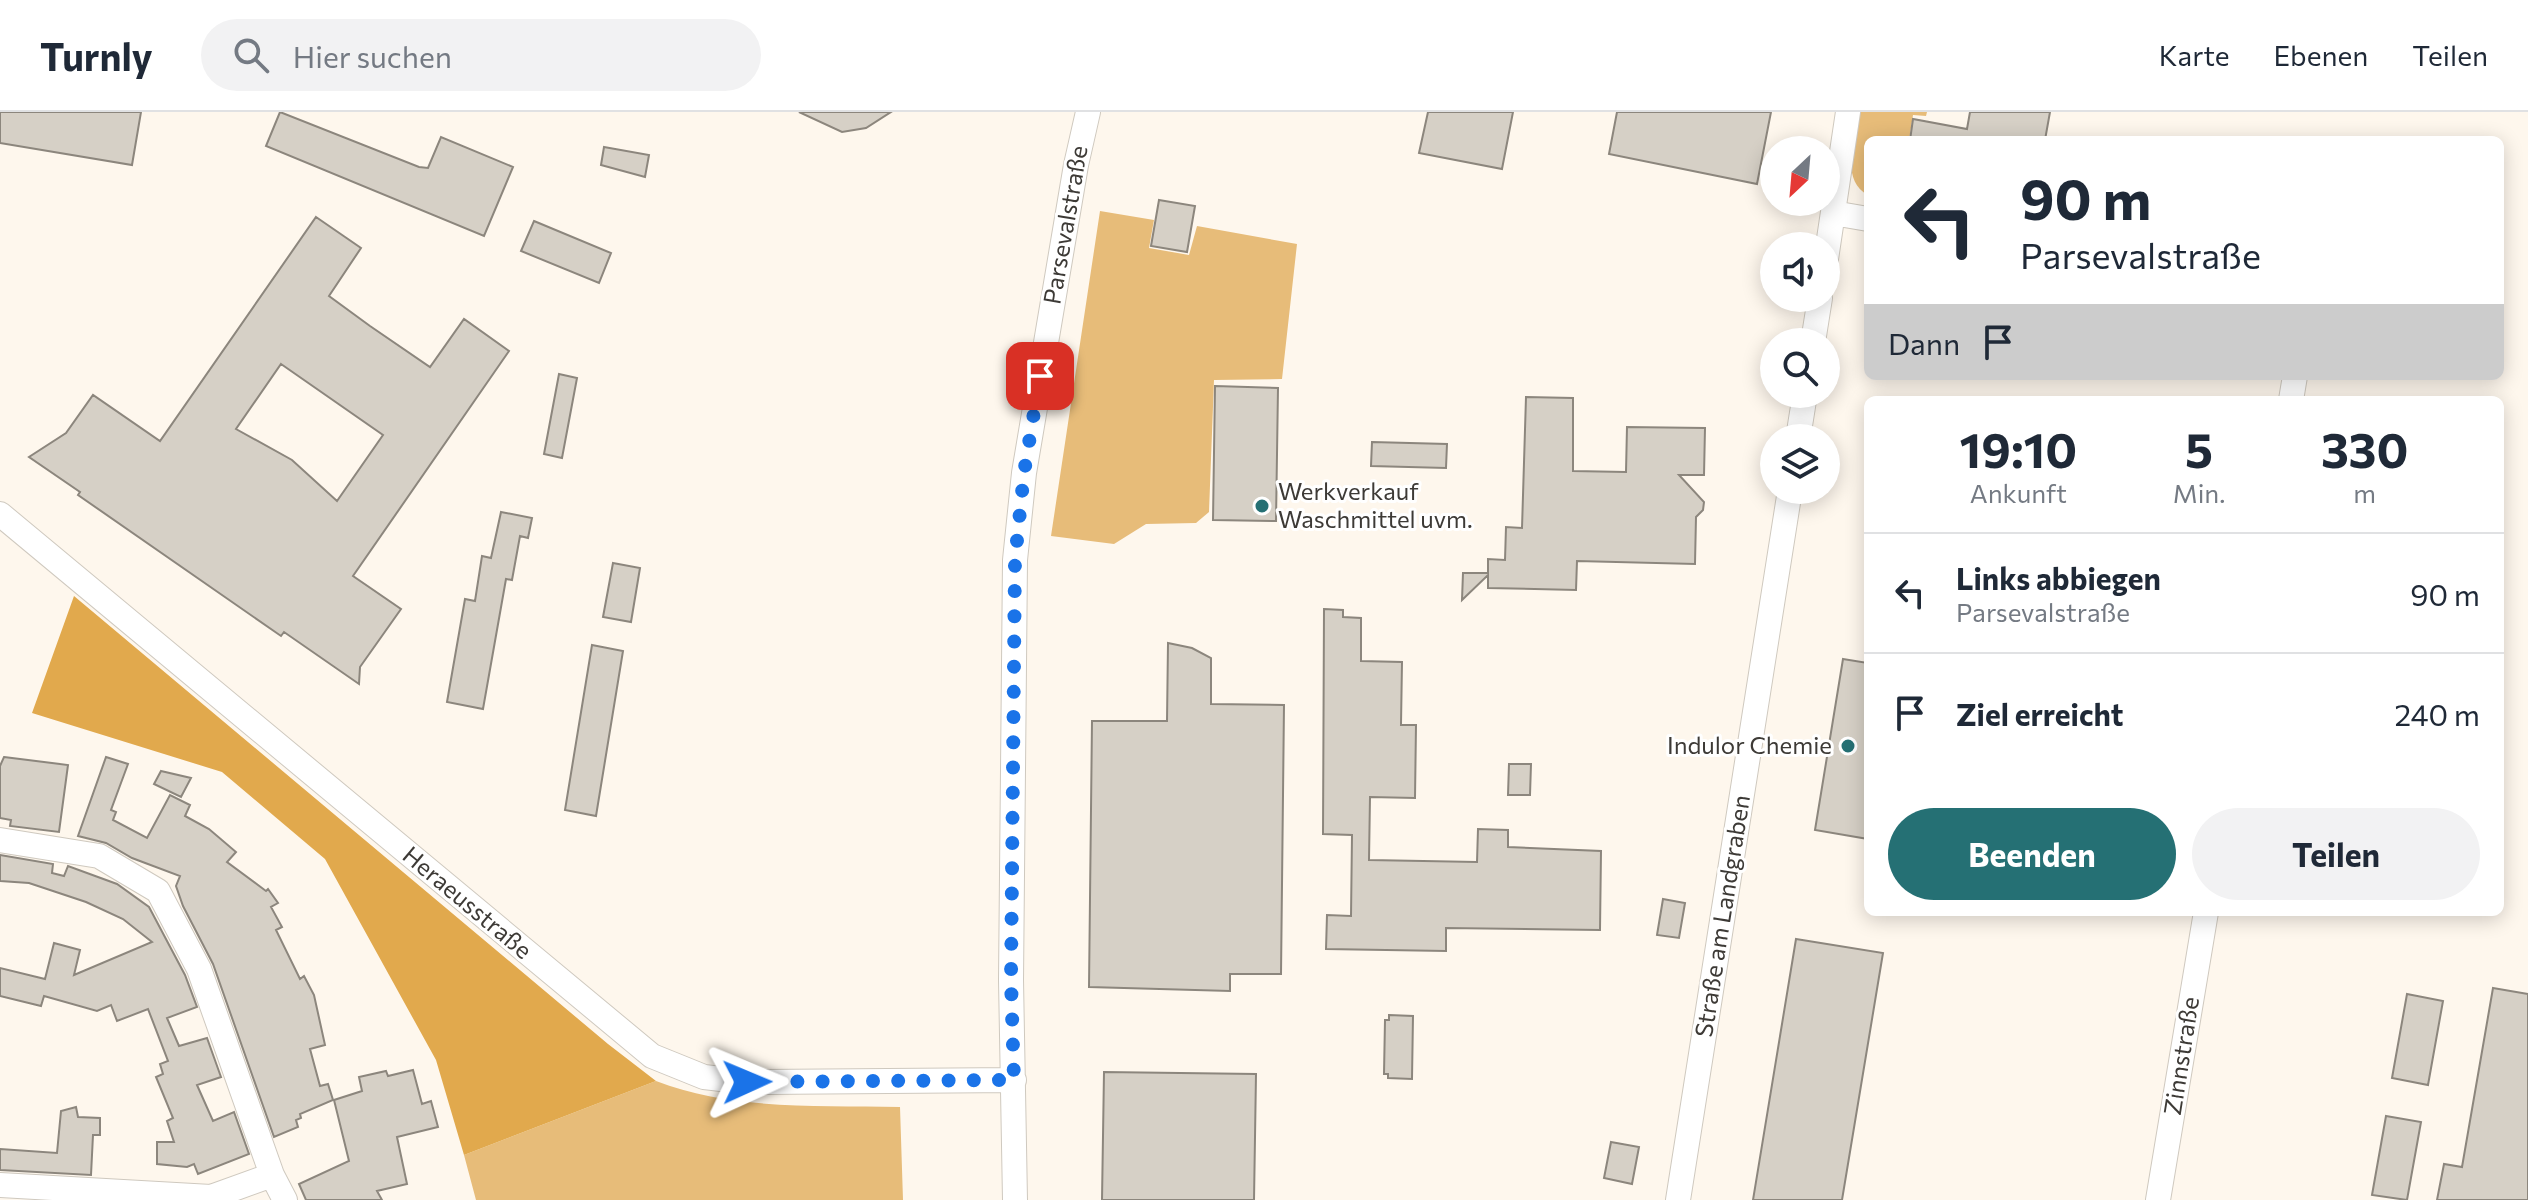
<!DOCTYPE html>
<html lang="de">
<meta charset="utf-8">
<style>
:root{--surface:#fff;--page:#f2f2f3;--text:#1f2937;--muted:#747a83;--line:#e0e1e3;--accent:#257074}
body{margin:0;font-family:Commissioner,sans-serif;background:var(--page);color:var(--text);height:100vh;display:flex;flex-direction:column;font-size:30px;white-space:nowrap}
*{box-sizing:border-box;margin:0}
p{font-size:26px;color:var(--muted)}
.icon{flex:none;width:44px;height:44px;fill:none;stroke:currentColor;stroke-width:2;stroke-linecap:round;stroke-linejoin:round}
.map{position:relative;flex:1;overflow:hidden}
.sheet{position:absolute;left:1864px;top:284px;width:640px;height:520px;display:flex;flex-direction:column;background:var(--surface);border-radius:12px;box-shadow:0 4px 20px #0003}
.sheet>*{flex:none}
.guide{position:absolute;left:1864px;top:24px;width:640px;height:244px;border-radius:12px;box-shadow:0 4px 20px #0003;background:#fff;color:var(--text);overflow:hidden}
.needle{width:52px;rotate:206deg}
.tools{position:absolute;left:1760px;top:24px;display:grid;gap:16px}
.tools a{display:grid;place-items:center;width:80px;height:80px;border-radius:50%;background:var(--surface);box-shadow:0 4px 20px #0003;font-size:40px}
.pin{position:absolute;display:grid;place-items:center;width:68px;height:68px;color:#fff;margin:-34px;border-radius:16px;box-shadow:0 4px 12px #0006}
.me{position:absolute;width:88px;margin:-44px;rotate:89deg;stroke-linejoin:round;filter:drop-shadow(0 0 6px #0008)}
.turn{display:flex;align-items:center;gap:28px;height:168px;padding:0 24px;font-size:36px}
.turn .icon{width:104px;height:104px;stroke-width:2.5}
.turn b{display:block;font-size:56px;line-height:68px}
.then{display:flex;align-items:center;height:76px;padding:0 24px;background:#0003;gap:16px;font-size:30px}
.eta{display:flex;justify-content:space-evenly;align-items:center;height:136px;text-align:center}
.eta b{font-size:48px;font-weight:700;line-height:56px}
.cta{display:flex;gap:16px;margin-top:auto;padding:16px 24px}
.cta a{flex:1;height:92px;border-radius:48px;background:var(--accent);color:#fff;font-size:32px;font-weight:700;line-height:92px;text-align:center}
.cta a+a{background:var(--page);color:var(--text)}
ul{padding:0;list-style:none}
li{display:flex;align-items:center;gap:24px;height:120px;padding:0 24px;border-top:2px solid var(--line)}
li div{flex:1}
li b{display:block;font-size:30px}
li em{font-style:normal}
header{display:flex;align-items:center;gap:48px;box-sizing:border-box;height:112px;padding:0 40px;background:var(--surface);border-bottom:2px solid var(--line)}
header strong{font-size:38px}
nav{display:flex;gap:44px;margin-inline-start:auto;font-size:28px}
.search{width:560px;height:72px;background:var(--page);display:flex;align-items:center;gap:20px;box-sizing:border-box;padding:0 28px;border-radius:44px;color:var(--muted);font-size:30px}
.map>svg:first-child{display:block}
.green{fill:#e7bc79}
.forest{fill:#e1a94d}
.building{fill:#d6d0c6;stroke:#8c867d;stroke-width:2;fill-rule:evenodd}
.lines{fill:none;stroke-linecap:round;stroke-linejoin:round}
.minor-casing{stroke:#cfc9bf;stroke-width:26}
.minor{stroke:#fff;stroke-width:24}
.route{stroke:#1a73e8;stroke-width:14;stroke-dasharray:0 25.2}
.poi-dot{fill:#257074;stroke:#fff;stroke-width:3}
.labels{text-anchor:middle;stroke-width:6;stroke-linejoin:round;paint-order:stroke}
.street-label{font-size:24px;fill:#3d3a36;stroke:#fff}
.poi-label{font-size:24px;fill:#3d3a36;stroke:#fff;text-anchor:start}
</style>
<header>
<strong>Turnly</strong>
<div class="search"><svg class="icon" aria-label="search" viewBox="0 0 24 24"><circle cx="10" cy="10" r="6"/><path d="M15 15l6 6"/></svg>Hier suchen</div>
<nav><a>Karte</a><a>Ebenen</a><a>Teilen</a></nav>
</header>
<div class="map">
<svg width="2528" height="1088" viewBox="0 0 2528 1088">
<rect width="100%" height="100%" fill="#fef7ed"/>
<path class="green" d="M1860,0H1927L1926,4L1913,3L1909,28H1868V83C1839,68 1855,25 1860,0Z
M1100,99L1154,108L1149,136L1189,143L1197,114L1297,132L1282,267L1214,268L1209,400L1196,411L1146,412L1114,432L1051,424Z
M656,969C734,999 818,993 900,995L903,1088H476L464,1043Z"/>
<path class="forest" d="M74,484L608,932L656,969L464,1043L436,948L325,747L222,660L32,601Z"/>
<path class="building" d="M0,0H141L132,53L0,31Z
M280,0L419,55L428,56L441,25L513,55L484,124L266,34Z
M799,0H891L866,16L842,20Z
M1428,0H1513L1502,57L1419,41Z
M1617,0H1771L1757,72L1609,42Z
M1970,0H2050L2045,28H1910L1913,7L1967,17Z
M604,35L649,43L645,65L601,53Z
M1159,88L1195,94L1187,140L1151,134Z
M316,105L361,136L329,184L370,214L430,255L464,207L509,239L353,464L401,497L360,555L359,572L284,520L281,524L78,383L80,380L29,345L66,321L93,283L160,329ZM281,252L383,323L337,389L292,348L236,317Z
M534,109L611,141L599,171L521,139Z
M559,262L577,266L562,346L544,342Z
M1215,274L1278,276L1276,409L1213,408Z
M1526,285L1573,286V359L1626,360L1627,315L1705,316L1704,363H1679L1704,390L1703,398L1696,405L1695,452L1577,449L1576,478L1488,476V463L1462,488L1463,461H1488V447L1505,448L1506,415L1522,416Z
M1372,330L1447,332L1446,356L1371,354Z
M501,400L532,406L528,426L520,424L512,468L506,467L483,597L447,590L465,487L475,489L482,444L491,446Z
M613,451L640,456L631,510L603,505Z
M1324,497L1343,498V505L1361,506V549L1402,550L1401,613H1416L1415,686L1370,685L1369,748L1477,750L1478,717L1508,718V735L1601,739L1600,818L1446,816V839L1326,837L1327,803L1351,804L1352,723L1323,722Z
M1168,531L1192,536L1211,546V592L1284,593L1281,862H1230V879L1089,875L1092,609H1167Z
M592,533L623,539L596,704L565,698Z
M1843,547L1868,551V727L1815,718Z
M4,645L68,653L59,720L10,714L11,708L0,706V654Z
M106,645L128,652L111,698L116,700L113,708L147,726L170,683L190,693L185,704L209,717L236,740L227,750L266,779L268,777L278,791L271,795L282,815L276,818L300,867L304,864L314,883L325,933L310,937L320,974L328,972L333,988L300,1002L301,1006L296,1008L298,1015L274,1025L213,852L183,794L176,774L180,764L132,746L106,731L78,724Z
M1509,652H1531L1530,683H1508Z
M161,659L191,666L181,685L154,672Z
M0,743L53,752L52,761L64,764L68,754L117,772L149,795L185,863L197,895L167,906L179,934L207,926L221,965L197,973L213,1009L234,1000L249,1042L198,1062L194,1052L187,1055L157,1052V1030H174L167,1009L173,1006L156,965L163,962L160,952L168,949L148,897L117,909L111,893L97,899L44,884L41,894L0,884V856L45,867L54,831L80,838L74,863L152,830L123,807L86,790L29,771L0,769Z
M1663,787L1685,791L1679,826L1657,823Z
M1796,827L1883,841L1842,1088H1753Z
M2493,876L2528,882V1088H2437L2444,1052L2462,1055Z
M2407,882L2443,889L2428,973L2392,966Z
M1389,903L1413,904L1412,967L1388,966V962H1384L1385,908H1389Z
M413,958L422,992L431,989L438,1015L397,1025L407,1072L377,1079L382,1088H306L299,1072L349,1049L334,988L362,979L359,965L386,959L388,964Z
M1104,960L1256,962L1254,1088H1102Z
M76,995L78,1005L100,1006V1023H93L91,1063L0,1058V1037L57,1041L61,999Z
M2386,1004L2421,1010L2407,1088L2372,1083Z
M1611,1030L1639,1035L1632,1072L1604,1066Z"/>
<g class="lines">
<g class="minor-casing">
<path id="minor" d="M1833,101L1868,107
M1826,147L1848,0
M1813,230L1820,186
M2291,288L2295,264
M1798,326L1805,282
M0,402L652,944L704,965L747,970L1014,968
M0,728L99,744L158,779L199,857L272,1063L285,1088
M0,1073L211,1085L272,1063
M1015,1088L1011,868L1015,448L1024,361L1076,53L1088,0
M1678,1088L1790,378
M2158,1088L2206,800"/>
</g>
<use href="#minor" class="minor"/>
</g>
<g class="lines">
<path class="route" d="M747,970L1014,968L1011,868L1015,448L1024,361L1040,264"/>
</g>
<g class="poi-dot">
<circle cx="1262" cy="394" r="8"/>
<circle cx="1848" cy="634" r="8"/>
</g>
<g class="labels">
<g class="street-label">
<text transform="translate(1066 113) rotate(-80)" y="8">Parsevalstraße</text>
<text transform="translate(467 791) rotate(40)" y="8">Heraeusstraße</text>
<text transform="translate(1723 804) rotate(-81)" y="8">Straße am Landgraben</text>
<text transform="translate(2182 944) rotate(-81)" y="8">Zinnstraße</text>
</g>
<g class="poi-label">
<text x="1278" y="388">Werkverkauf<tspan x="1278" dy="28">Waschmittel uvm.</tspan></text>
<text x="1832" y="642" text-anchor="end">Indulor Chemie</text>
</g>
</g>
</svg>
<div class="tools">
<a><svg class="needle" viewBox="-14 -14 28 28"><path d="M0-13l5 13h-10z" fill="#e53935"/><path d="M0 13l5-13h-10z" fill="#747a83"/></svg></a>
<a><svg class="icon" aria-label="sound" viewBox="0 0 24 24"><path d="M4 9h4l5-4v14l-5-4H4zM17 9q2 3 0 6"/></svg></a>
<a><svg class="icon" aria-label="search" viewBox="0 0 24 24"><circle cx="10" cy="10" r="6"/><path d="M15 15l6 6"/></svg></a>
<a><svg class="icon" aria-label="layers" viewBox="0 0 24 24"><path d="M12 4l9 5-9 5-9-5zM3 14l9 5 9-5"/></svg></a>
</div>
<div class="pin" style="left:1040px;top:264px;background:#d93025"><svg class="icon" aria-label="arrive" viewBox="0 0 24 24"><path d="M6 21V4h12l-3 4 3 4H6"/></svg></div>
<svg class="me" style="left:747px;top:970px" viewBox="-20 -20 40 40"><path d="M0-17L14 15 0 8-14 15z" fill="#1a73e8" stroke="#fff" stroke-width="4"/></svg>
<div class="guide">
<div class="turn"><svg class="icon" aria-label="left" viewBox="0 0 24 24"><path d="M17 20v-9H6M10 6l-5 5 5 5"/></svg><div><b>90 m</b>Parsevalstraße</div></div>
<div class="then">Dann<svg class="icon" aria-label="arrive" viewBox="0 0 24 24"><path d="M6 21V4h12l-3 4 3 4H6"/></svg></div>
</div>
<section class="sheet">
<div class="eta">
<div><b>19:10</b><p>Ankunft</p></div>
<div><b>5</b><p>Min.</p></div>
<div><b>330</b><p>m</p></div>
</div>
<ul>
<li><svg class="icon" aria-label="left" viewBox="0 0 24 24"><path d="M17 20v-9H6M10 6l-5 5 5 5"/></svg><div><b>Links abbiegen</b><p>Parsevalstraße</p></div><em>90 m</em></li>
<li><svg class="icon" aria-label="arrive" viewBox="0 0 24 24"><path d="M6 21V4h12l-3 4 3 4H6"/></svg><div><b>Ziel erreicht</b></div><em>240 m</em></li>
</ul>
<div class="cta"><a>Beenden</a><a>Teilen</a></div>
</section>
</div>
